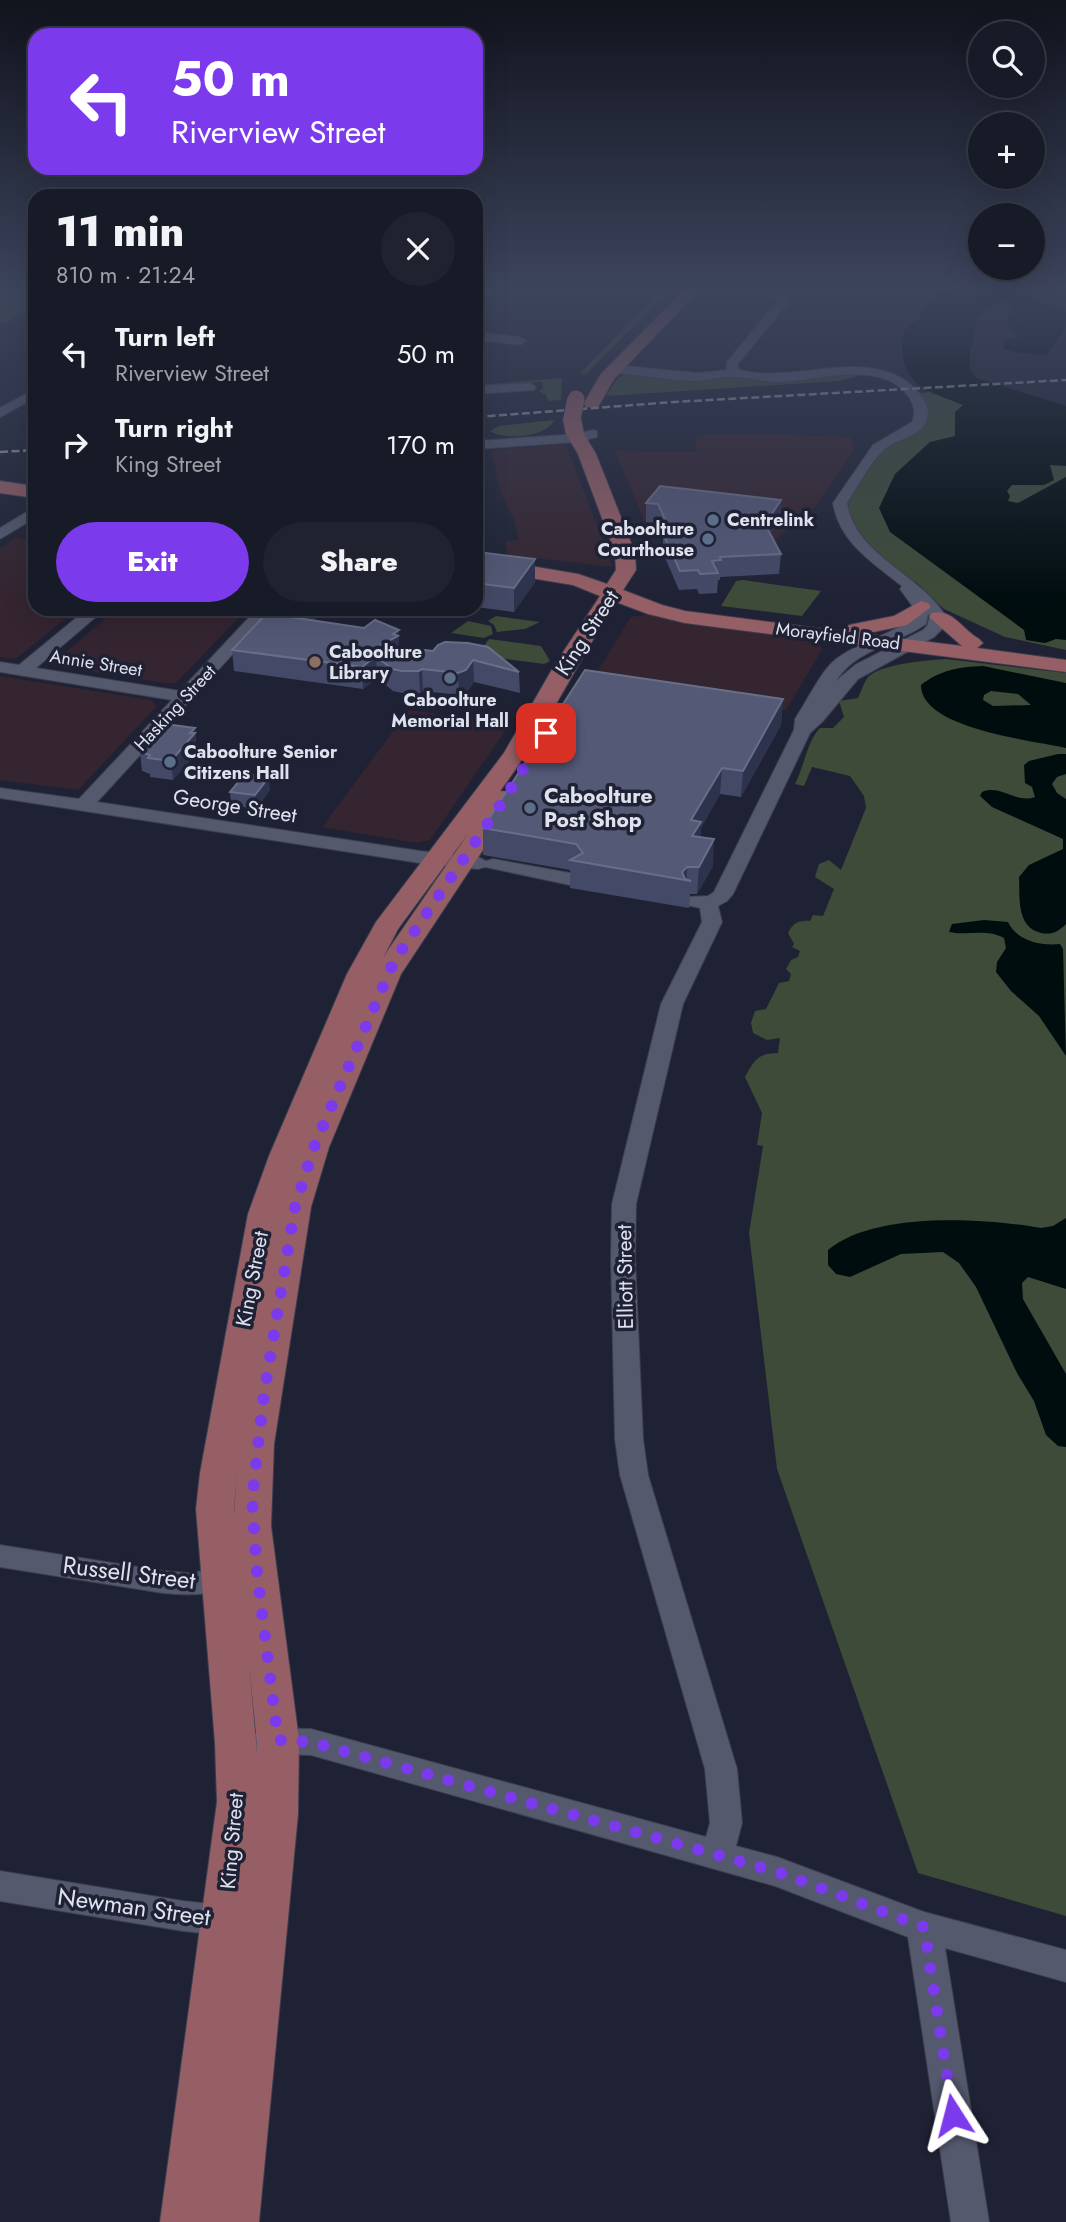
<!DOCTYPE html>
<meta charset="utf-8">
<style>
:root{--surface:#171a27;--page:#20232f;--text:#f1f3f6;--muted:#9ea1a7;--line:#363844;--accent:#7c3aed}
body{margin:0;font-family:Jost,sans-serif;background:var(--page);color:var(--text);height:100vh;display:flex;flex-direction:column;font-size:26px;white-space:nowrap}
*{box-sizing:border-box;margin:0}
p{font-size:23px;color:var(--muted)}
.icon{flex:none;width:38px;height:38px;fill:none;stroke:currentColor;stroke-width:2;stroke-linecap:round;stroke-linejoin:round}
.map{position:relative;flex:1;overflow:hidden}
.drawer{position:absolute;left:28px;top:189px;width:455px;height:427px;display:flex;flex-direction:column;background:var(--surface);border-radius:21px;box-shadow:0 7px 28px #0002,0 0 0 2px var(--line)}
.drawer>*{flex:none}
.hud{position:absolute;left:28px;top:28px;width:455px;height:147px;border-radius:21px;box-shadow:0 7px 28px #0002,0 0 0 2px var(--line);background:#7c3aed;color:#fff;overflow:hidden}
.controls{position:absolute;left:968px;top:21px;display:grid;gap:14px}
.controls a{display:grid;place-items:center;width:77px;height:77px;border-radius:50%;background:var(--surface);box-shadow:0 7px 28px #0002,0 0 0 2px var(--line);font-size:35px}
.pin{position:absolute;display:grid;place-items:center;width:60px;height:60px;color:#fff;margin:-30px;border-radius:14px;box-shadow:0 4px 10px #0006}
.me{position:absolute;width:77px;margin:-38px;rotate:351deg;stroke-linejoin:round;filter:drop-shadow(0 0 5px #0008)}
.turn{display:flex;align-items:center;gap:24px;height:147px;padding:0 28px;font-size:32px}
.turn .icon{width:91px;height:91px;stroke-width:2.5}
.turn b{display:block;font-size:49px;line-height:60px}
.round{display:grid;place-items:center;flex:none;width:74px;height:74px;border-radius:37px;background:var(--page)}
.head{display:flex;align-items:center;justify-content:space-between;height:119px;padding:0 28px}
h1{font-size:42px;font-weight:800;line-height:52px}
.cta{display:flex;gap:14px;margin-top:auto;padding:14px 28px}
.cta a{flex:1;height:80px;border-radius:42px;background:var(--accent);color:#fff;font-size:28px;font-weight:800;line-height:80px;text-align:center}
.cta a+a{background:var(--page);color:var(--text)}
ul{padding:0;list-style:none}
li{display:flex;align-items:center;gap:21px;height:91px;padding:0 28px}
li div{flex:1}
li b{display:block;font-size:26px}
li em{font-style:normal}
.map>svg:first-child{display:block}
.commercial{fill:#342530}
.green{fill:#3d4b38}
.water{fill:#000d0f;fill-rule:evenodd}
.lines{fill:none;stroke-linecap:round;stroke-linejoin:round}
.minor-casing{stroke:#3c3f4e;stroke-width:2}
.major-casing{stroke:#3c3f4e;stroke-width:2}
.minor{fill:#55596e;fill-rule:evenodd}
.major{fill:#965f66;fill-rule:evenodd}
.rail{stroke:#9295a4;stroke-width:2.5;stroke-dasharray:8 3.5;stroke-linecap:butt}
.major-bridge-casing{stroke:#3c3f4e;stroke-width:18;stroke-linecap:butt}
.major-bridge{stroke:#965f66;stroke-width:17}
.wall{fill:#434967}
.shaded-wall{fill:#2d324d}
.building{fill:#545976;stroke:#696e88;stroke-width:2}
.route{stroke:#7c3aed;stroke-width:12;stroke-dasharray:0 21.6}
.service-dot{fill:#5c6f8a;stroke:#1f2234;stroke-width:2.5}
.education-dot{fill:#8d6e63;stroke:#1f2234;stroke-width:2.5}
.labels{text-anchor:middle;stroke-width:7;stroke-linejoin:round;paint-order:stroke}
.far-poi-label{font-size:18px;font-weight:bold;fill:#dfe2ee;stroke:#1f2234;text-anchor:start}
.far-street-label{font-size:18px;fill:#dfe2ee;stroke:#1f2234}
.street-label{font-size:21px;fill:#dfe2ee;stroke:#1f2234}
.poi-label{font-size:21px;font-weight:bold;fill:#dfe2ee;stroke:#1f2234;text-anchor:start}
.near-street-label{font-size:24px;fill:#dfe2ee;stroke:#1f2234}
</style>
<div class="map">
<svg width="1066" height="2222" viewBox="0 0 1066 2222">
<rect width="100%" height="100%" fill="#1f2234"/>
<path class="commercial" d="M761,434L851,437L854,450L815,507L775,540L645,522L615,451L695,452L697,435Z
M566,445L613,567L507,555L505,541L519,540L514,519L501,493L491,450Z
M16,538L35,540V609H77L17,658L11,659L0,657V549Z
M117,609H247L176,683H164L55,666V661Z
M649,614L807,641L818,644L823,648L786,710L591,682L631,617Z
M0,676L151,700L157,706L78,790L0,780Z
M409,710L499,723L507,728L430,840L417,843L322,827Z"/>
<path class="green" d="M0,289H35V306L6,323L0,322Z
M663,289H671L586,374L580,373Z
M625,373L734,376L768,382L864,374L839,381L606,396L616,380Z
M562,378L561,400L548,401L546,395L539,391L543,389L542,382L476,387V385Z
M929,392L964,405L1066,433V650L1005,637L944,609L916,582L903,581L849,533L840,503L878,448L917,426L914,395Z
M554,420C547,438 503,440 490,431L499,426Z
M743,580L821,591L802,616L721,606L736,581Z
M496,616L540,622L525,629L497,632L494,625L488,621Z
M468,621L491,626L493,634L484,638L451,633Z
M489,639L541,646L550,661L544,664L483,656L480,651Z
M946,659L1066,673V1916L918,1873L777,1469L749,1233L763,1146L757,1145L762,1113L745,1077C754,1060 758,1053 778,1053L780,1038L767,1040L753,1033L751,1023L755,1011L766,1009L779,983L789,981L791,974L786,969L791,960L798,957L800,951L792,947L794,944L788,933C793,923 799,920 810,921L813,915L823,916L834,889L815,877L819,864L829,860L841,870L866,808L864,796L850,776L812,767L804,786L795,784C804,767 807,741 820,728H833L844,717L839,701L858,698C861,692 864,682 868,677C881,664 928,660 946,659Z"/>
<path class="water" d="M937,289H1014L1066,312L1065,328L1047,355L1014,352L1004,349L1005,341L1017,337L1009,326L1007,317L1014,311V307L999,299L976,318L973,346L970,348V370L976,378L1066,406V466L1050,465L1054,480L1044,485H1012L1007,491L1010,496L1008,501L1018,503L1066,477V640L1056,639L1045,643L1026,640L1024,630L890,532L879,508L895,474L930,442L955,436V412L963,405C929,391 902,387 902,344C903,329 907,325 920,320V312L932,299Z
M983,666L1066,683V748C1032,740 921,729 921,685C940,670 959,667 983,666ZM991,691L1018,694L1031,705L993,706L983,700L984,695Z
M1058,754H1066V774L1057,777L1052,784L1057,793L1066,799V924C1058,932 1052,935 1041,933C1016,927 1020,897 1019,877L1029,865L1063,849V839L992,807L980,796L982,792C1001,784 1015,804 1035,797L1032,787L1025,783L1024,765L1029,761Z
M984,920L1008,922C1017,941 1040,946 1060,944L1063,949L1066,1056L1039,1016L1011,991L996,972L997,962L1006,948L1004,938C986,928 968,936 949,932L952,924Z
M1066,1218V1289L1028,1277L1022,1283L1023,1299L1066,1374V1447L1058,1446L1046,1435L1034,1401L1017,1373L976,1287L959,1263L943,1252L901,1254L850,1277L836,1274L828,1265V1250C874,1211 984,1218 1041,1228L1053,1226Z"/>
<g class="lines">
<g class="minor-casing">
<path id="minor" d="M486,289H499L476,303V295Z
M725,289L785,291L799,289L737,365L740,370C798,385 875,341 920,394C927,403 931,414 925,424C916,438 896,439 884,450C868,465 859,485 847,503C856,556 919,573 946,616L943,628L934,637L858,679L823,721L810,733L733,894L727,901L718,906L722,922L683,1004L636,1204L635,1258L643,1439L648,1475L737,1769L742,1823L736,1846L777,1857L924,1912L1066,1950V1982L945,1948L989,2222H951L908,1937L775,1886L311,1755L267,1754L256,1750L251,1741L256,1732L267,1728L311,1729L706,1837L710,1823L705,1769L620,1475L615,1439L611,1258L612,1204L661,1004L702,922L700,908L686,905L683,901L686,897L708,896L714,892L794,730L795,719C806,703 821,671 835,660C858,642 888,636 912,619L913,607L900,589L902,586C873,563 839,542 833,503L873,445L912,422C921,401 898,381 878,377C847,370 813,380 782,382C765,383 750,377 734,377C722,376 709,381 696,381C670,381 642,375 616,373L610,369L616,365L697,373L727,370V362L780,298L731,292ZM928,614L930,616L927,626L923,630L855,665L836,681C856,649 896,645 926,624Z
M476,332L520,337L526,341L520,345L476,340Z
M530,383L536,387L534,390L476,394V386Z
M35,389V398L0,417V408Z
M592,430L597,431V437L577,442L476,449V441L577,434Z
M35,507V518L0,539V528Z
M87,609H105L36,668L180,691L257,609H274L97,802L420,851L478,857L486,861L493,859L570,873L580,879L570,885L485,867L478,869L420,863L0,798V788L79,799L172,700L0,672V662L19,665Z
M0,1545L163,1571L188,1573L233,1567L243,1570L248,1578L243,1586C218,1594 190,1596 163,1593L0,1567Z
M0,1871L183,1901L230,1906L242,1910L247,1921L242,1932L230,1936L183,1931L0,1901Z"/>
</g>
<g class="major-casing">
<path id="major" d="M685,289H700L614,379L598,407H586L584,403L601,374Z
M572,414L581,419L584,434L596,454L635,553L636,570L623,590L662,605L685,611L847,632L846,629L849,625L894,616L921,601L928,603L931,607L907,625L864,634L962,646L929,617L932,613C952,608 963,630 979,639L983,643L977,648L1066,660V672L685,623L648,614L616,602C576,665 544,732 500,791L514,792L518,797L401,974L329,1147L311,1207L274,1444L271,1526L299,1740L298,1814L259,2222H160L217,1802L215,1743L196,1509L200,1473L248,1214L269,1156L347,974L376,922L504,753L554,666L600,596L573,585L476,569V557L578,574L607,584L616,570L615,553L578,454L566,434L563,419ZM470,831L388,950L383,958L398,929ZM237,1471L234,1514V1509ZM249,1665L257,1753V1743Z
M0,481L35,486V498L0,493Z"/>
</g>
<use href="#minor" class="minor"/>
<use href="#major" class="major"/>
<path class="rail" d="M476,417L674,402L1066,380
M0,452L35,450"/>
<g class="major-bridge-casing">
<path id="major-bridge" d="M572,419L576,399"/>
</g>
<use href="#major-bridge" class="major-bridge"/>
</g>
<path class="wall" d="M781,500L780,519L770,533L781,554L779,574L720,577V580H718L717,593L699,594L697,589L679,590L663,553V536L658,523L646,522V503Z
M476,554L535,559V582L514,612L476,607Z
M276,609H376L374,617L341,611H325L313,621L399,647L433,651L519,672L520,693L474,682L467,692L459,695L423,691L420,693H402L393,691L377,678L363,689L234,671L232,650Z
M783,699L781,725L741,797L720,794L701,828L700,837L713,866L697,894H690L689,908L570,888V870L483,855V828Z
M195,728L197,753L173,780L150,777V774L142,771L140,752Z
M270,790L256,809L231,805L230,792Z"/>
<path class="shaded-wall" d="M781,500L780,519L764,543L765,524Z
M535,559V582L514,612V588Z
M300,609H324L325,611L292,638L290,617Z
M399,630V652L381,645L393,634Z
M376,656L377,678L363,689L362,667Z
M473,660L474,682L467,692L459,695L458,673Z
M422,669L423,691L420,693L419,671Z
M783,699L781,725L741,797L743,771Z
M195,728L197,753L173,780L171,761Z
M722,768L720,794L701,828L700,849L691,863V820Z
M269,777L270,790L256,809L255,795Z
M714,839L713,866L697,894L699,867Z
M687,867V880L682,879V872Z"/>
<path class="building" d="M660,486L781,500L765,524L781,554L720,557L721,560L712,561L718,573L700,574L698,570L680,571L663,534L671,533L658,504L646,503Z
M477,552L535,559L514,588L476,583V554Z
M276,609H300L290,617L364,628L375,620L399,630L393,634L398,636L381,645L433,651L438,645L445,642L468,643L488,647L519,672L473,660L466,670L458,673L422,669L419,671H402L392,669L376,656L362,667L232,650L266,614L269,615Z
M585,670L783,699L743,771L722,768L691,820L701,822L692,836L714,839L699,867H687L682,872L685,879L691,881L570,860L583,853L576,844L483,828Z
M165,724L195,728L190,733H195L171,761L148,758L150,755L140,752Z
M245,774L269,777L255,795L230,792Z"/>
<linearGradient id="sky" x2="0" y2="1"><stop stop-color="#11131d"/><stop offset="0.48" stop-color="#3c445c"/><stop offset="1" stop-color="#3c445c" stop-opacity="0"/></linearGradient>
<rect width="1066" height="600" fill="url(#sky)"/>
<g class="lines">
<path class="route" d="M546,733L499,807L394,961L314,1147L295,1207L264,1394L252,1499L257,1573L278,1740L311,1742L718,1855L778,1872L924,1927L953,2115"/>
</g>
<g class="service-dot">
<circle cx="713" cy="520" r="7"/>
<circle cx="708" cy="539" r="7"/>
<circle cx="450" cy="678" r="7"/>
<circle cx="170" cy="762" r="7"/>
<circle cx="530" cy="808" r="7"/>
</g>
<circle class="education-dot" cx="315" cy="662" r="7"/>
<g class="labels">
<g class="far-poi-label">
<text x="727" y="526">Centrelink</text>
<text x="694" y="535" text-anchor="end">Caboolture<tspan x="694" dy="21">Courthouse</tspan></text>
<text x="329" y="658">Caboolture<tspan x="329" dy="21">Library</tspan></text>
<text x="450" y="706" text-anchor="middle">Caboolture<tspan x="450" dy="21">Memorial Hall</tspan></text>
<text x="184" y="758">Caboolture Senior<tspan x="184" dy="21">Citizens Hall</tspan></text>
</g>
<g class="far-street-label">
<text transform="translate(838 636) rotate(7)" y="6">Morayfield Road</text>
<text transform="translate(96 663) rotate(9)" y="6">Annie Street</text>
<text transform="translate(175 708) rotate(-47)" y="6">Hasking Street</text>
</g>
<g class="street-label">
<text transform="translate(587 633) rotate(-57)" y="7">King Street</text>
<text transform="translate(235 806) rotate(9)" y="7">George Street</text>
<text transform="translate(625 1277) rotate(-91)" y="7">Elliott Street</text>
<text transform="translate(252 1279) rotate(-79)" y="7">King Street</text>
<text transform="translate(232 1841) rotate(-85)" y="7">King Street</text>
</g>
<g class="poi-label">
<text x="544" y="803">Caboolture<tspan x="544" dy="24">Post Shop</tspan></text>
</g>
<g class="near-street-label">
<text transform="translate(129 1573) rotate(7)" y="8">Russell Street</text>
<text transform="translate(134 1907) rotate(8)" y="8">Newman Street</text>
</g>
</g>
</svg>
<div class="controls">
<a><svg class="icon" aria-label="search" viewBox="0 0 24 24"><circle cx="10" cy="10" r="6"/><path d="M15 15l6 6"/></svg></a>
<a>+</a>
<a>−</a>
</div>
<div class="pin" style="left:546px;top:733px;background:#d93025"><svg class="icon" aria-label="arrive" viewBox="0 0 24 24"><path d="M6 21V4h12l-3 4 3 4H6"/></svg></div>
<svg class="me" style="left:953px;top:2115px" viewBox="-20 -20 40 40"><path d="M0-17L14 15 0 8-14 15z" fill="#7c3aed" stroke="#fff" stroke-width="4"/></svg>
<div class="hud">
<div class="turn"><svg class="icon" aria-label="left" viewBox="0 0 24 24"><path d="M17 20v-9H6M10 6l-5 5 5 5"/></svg><div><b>50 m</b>Riverview Street</div></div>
</div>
<section class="drawer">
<div class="head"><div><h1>11 min</h1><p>810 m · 21:24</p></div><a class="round"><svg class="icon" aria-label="close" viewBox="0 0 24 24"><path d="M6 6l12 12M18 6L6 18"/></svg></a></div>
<ul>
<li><svg class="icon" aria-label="left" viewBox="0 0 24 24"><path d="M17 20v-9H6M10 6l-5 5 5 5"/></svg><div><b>Turn left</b><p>Riverview Street</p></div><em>50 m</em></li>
<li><svg class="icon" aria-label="right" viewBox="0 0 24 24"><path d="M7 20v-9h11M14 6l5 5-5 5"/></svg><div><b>Turn right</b><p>King Street</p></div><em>170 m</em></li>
</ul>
<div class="cta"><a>Exit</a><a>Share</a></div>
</section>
</div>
